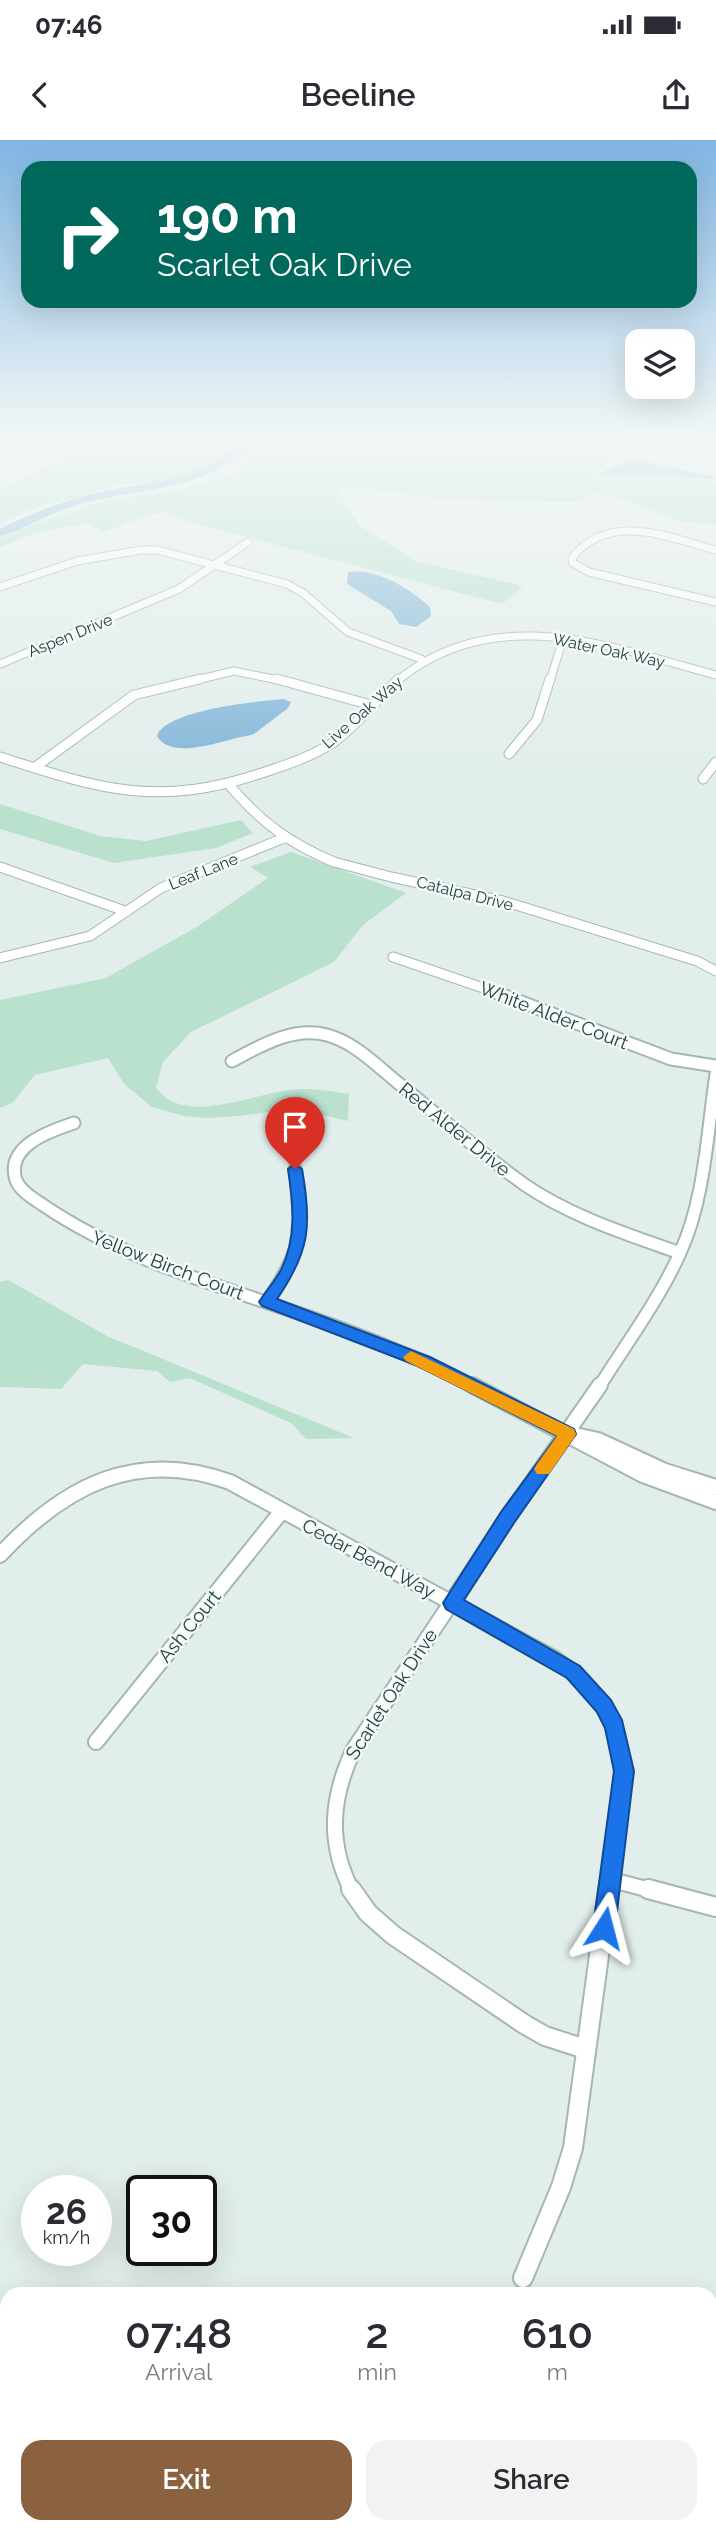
<!DOCTYPE html>
<style>
:root{--surface:#fff;--page:#f2f2f3;--text:#2b2b33;--muted:#7c7c81;--accent:#8a6240}
body{margin:0;font-family:Raleway,sans-serif;background:var(--page);color:var(--text);height:100vh;display:flex;flex-direction:column;font-size:26px;white-space:nowrap}
*{box-sizing:border-box;margin:0}
p{font-size:23px;color:var(--muted)}
.icon{flex:none;width:38px;height:38px;fill:none;stroke:currentColor;stroke-width:2;stroke-linecap:round;stroke-linejoin:round}
.map{position:relative;flex:1;overflow:hidden}
.panel{position:absolute;left:0px;top:2147px;width:718px;height:247px;display:flex;flex-direction:column;background:var(--surface);border-radius:21px 21px 0 0;box-shadow:0 7px 28px #0002}
.panel>*{flex:none}
.banner{position:absolute;left:21px;top:21px;width:676px;height:147px;border-radius:21px;box-shadow:0 7px 28px #0002;background:#00695c;color:#fff;overflow:hidden}
.fabs{position:absolute;left:625px;top:189px;display:grid;gap:14px}
.fabs a{display:grid;place-items:center;width:70px;height:70px;border-radius:14px;background:var(--surface);box-shadow:0 7px 28px #0002;font-size:35px}
.speed{position:absolute;left:21px;top:2035px;display:flex;gap:14px;font-size:35px;font-weight:700;text-align:center}
.speed>*{display:grid;place-content:center;width:91px;height:91px;border-radius:50%;background:var(--surface);box-shadow:0 7px 28px #0002;line-height:1}
.speed small{font-size:18px;font-weight:400}
.speed .limit{border:4px solid #111;border-radius:10px;background:#fff;color:#111}
.pin{position:absolute;display:grid;place-items:center;width:60px;height:60px;color:#fff;margin:-72px -30px;border-radius:50% 50% 50% 0;rotate:-45deg;box-shadow:0 0 7px #0007}
.pin .icon{rotate:45deg}
.me{position:absolute;width:77px;margin:-38px;rotate:9deg;stroke-linejoin:round;filter:drop-shadow(0 0 5px #0008)}
.turn{display:flex;align-items:center;gap:24px;height:147px;padding:0 21px;font-size:32px}
.turn .icon{width:91px;height:91px;stroke-width:2.5}
.turn b{display:block;font-size:49px;line-height:60px}
.eta{display:flex;justify-content:space-evenly;align-items:center;height:119px;text-align:center}
.eta b{font-size:42px;font-weight:600;line-height:49px}
.cta{display:flex;gap:14px;margin-top:auto;padding:14px 21px}
.cta a{flex:1;height:80px;border-radius:21px;background:var(--accent);color:#fff;font-size:28px;font-weight:600;line-height:80px;text-align:center}
.cta a+a{background:var(--page);color:var(--text)}
.status{display:flex;justify-content:space-between;align-items:center;height:49px;padding:0 35px;background:var(--surface);direction:ltr}
.status svg{height:19px;fill:currentColor}
header{display:flex;justify-content:space-between;align-items:center;height:91px;padding:0 21px;background:var(--surface);font-size:32px;font-weight:600}
.map>svg:first-child{display:block}
.green{fill:#b9e1ce}
.water{fill:#84b7d9}
.lines{fill:none;stroke-linecap:round;stroke-linejoin:round}
.river{fill:#84b7d9;fill-rule:evenodd}
.street-far4-casing{stroke:#a4b7b5;stroke-width:9}
.street-far3-casing{stroke:#a4b7b5;stroke-width:11}
.street-far2-casing{stroke:#a4b7b5;stroke-width:15}
.street-far1-casing{stroke:#a4b7b5;stroke-width:18}
.street-casing{stroke:#a4b7b5;stroke-width:22}
.secondary-casing{stroke:#9fbbb8;stroke-width:3}
.street-far4{stroke:#fff;stroke-width:7}
.street-far3{stroke:#fff;stroke-width:9}
.street-far2{stroke:#fff;stroke-width:11}
.street-far1{stroke:#fff;stroke-width:14}
.street{stroke:#fff;stroke-width:18}
.secondary{fill:#fff;fill-rule:evenodd}
.route{fill:#1a73e8;stroke:#114b97;stroke-width:2}
.slow{fill:#f59e0b}
.labels{text-anchor:middle;stroke-width:5;stroke-linejoin:round;paint-order:stroke}
.far-street-label{font-size:16px;fill:#204140;stroke:#f3faf8}
.street-label{font-size:19px;fill:#204140;stroke:#f3faf8}
</style>
<div class="status"><b>07:46</b><svg viewBox="0 0 49 12"><path d="M0 12V9h3v3zM5 12V6h3v6zM10 12V3h3v9zM15 12V0h3v12zM26 1h20v11H26zM47 4h2v5h-2z"/></svg></div>
<header><svg class="icon" aria-label="back" viewBox="0 0 24 24"><path d="M15 5l-7 7 7 7"/></svg>Beeline<svg class="icon" aria-label="share" viewBox="0 0 24 24"><path d="M12 15V3M7 8l5-5 5 5M5 13v7h14v-7"/></svg></header>
<div class="map">
<svg width="716" height="2393" viewBox="0 0 716 2393">
<rect width="100%" height="100%" fill="#e2eeec"/>
<path class="green" d="M115,297H239L223,314L189,335L165,341L118,344L80,357L36,367L0,384V349Z
M266,297H572L632,303L598,332L609,336L664,335L716,342V385L677,381L624,359L593,353L577,362H549L424,357L367,348L334,349L344,359L359,385L415,421L523,446L502,464L193,383L166,372L147,375L104,392L87,383L35,393L0,407V398L14,391L106,360L183,350L228,336L264,311Z
M0,664L100,696L146,701L241,680L253,693L216,708L114,723L0,689Z
M291,712L406,753L363,785L334,822L191,892L163,922L156,948C183,986 250,955 289,950C308,947 330,951 349,954L348,981L295,969L238,976L206,978L184,976L152,967L124,944L108,918L35,935L12,963L0,968V860L106,838L198,786L268,738L250,727Z
M8,1140L107,1196L354,1298L306,1299L291,1283L190,1238L170,1242L157,1231L83,1224L61,1249L0,1247V1142Z"/>
<path class="water" d="M630,318L711,336L716,340L664,335L609,336L600,334Z
M348,432C377,428 409,448 430,467L431,476L416,487L399,484L391,471L347,444Z
M284,559L291,562L288,568L254,594L247,596C224,599 172,622 157,596C165,570 259,561 284,559Z"/>
<g class="lines">
<path class="river" d="M247,297H258C214,351 142,347 80,364C52,372 27,388 0,396V389C31,373 63,361 97,353C154,340 203,340 247,297Z"/>
<g class="street-far4-casing">
<path id="street-far4" d="M716,410C667,397 609,371 572,418L573,423L589,432L716,462
M0,447L77,421L141,410H157L287,444L303,453L348,492L421,519
M0,524L179,449L248,402
M192,541L234,531L283,541
M397,541C494,461 608,506 716,535
M550,541L563,499"/>
</g>
<g class="street-far3-casing">
<path id="street-far3" d="M277,539L371,565
M509,614L537,580L550,539
M0,617C103,650 158,668 265,632C289,624 313,616 334,602C358,584 377,559 399,539
M34,628L134,555L200,539
M703,639L716,622
M230,646C262,683 289,703 334,722L391,737L503,761L697,821L716,831
M0,727L125,771
M393,817L492,851
M0,818L90,796L161,748L284,698"/>
</g>
<g class="street-far2-casing">
<path id="street-far2" d="M487,849L671,919L716,926
M232,921C260,906 293,886 327,895C354,902 376,925 397,942C439,976 480,1013 525,1045C572,1077 627,1094 680,1113
M74,983C50,991 5,1006 16,1040C20,1051 34,1059 43,1065C134,1127 242,1151 343,1189C389,1206 432,1225 475,1247
M267,1162C301,1111 306,1089 295,1029
M599,1247C626,1204 659,1160 680,1113C705,1059 707,993 716,934"/>
</g>
<g class="street-far1-casing">
<path id="street-far1" d="M472,1245L643,1335L716,1362
M575,1295L598,1300L665,1331L716,1347
M0,1415C64,1346 136,1308 230,1342L555,1519C648,1583 621,1656 608,1751
M96,1602L282,1371
M612,1740L654,1751
M352,1751C327,1703 331,1657 354,1609L508,1377L600,1245"/>
</g>
<g class="street-casing">
<path id="street" d="M351,1749L368,1773L393,1795L524,1884L545,1896L585,1909
M648,1749L716,1767
M523,2138L561,2047L573,2008L608,1749"/>
</g>
<g class="secondary-casing">
<path id="secondary" d="M716,2181V2228L710,2231V2184Z
M653,2387H683L681,2393H651Z"/>
</g>
<use href="#street-far4" class="street-far4"/>
<use href="#street-far3" class="street-far3"/>
<use href="#street-far2" class="street-far2"/>
<use href="#street-far1" class="street-far1"/>
<use href="#street" class="street"/>
<use href="#secondary" class="secondary"/>
</g>
<linearGradient id="sky" x2="0" y2="1"><stop stop-color="#80b5e2"/><stop offset="0.47" stop-color="#f2f7f6"/><stop offset="1" stop-color="#f2f7f6" stop-opacity="0"/></linearGradient>
<rect width="716" height="632" fill="url(#sky)"/>
<path class="route" d="M295,1024L302,1029C312,1085 310,1111 277,1159L430,1217L574,1289L576,1294L514,1383L464,1460L580,1526L611,1560L622,1580L634,1631L615,1788L611,1796L604,1799L596,1796L593,1788L614,1631L605,1588L597,1572L567,1538L446,1469L443,1463L501,1372L557,1296L418,1226L262,1166L259,1162C266,1151 275,1141 281,1130C297,1098 293,1063 288,1029Z"/>
<path class="slow" d="M411,1211L574,1289L576,1294L574,1298L549,1334H537L534,1329L537,1324L557,1296L406,1221L403,1217Z"/>
<g class="labels">
<g class="far-street-label">
<text transform="translate(70 495) rotate(-22)" y="6">Aspen Drive</text>
<text transform="translate(609 510) rotate(12)" y="6">Water Oak Way</text>
<text transform="translate(362 572) rotate(-41)" y="6">Live Oak Way</text>
<text transform="translate(203 731) rotate(-22)" y="6">Leaf Lane</text>
<text transform="translate(465 753) rotate(14)" y="6">Catalpa Drive</text>
</g>
<g class="street-label">
<text transform="translate(554 875) rotate(21)" y="7">White Alder Court</text>
<text transform="translate(455 989) rotate(39)" y="7">Red Alder Drive</text>
<text transform="translate(168 1125) rotate(21)" y="7">Yellow Birch Court</text>
<text transform="translate(369 1418) rotate(28)" y="7">Cedar Bend Way</text>
<text transform="translate(189 1486) rotate(-51)" y="7">Ash Court</text>
<text transform="translate(391 1554) rotate(-57)" y="7">Scarlet Oak Drive</text>
</g>
</g>
</svg>
<div class="fabs">
<a><svg class="icon" aria-label="layers" viewBox="0 0 24 24"><path d="M12 4l9 5-9 5-9-5zM3 14l9 5 9-5"/></svg></a>
</div>
<div class="speed"><div>26<small>km/h</small></div><div class="limit">30</div></div>
<div class="pin" style="left:295px;top:1029px;background:#d93025"><svg class="icon" aria-label="arrive" viewBox="0 0 24 24"><path d="M6 21V4h12l-3 4 3 4H6"/></svg></div>
<svg class="me" style="left:604px;top:1788px" viewBox="-20 -20 40 40"><path d="M0-17L14 15 0 8-14 15z" fill="#1a73e8" stroke="#fff" stroke-width="4"/></svg>
<div class="banner">
<div class="turn"><svg class="icon" aria-label="right" viewBox="0 0 24 24"><path d="M7 20v-9h11M14 6l5 5-5 5"/></svg><div><b>190 m</b>Scarlet Oak Drive</div></div>
</div>
<section class="panel">
<div class="eta">
<div><b>07:48</b><p>Arrival</p></div>
<div><b>2</b><p>min</p></div>
<div><b>610</b><p>m</p></div>
</div>
<div class="cta"><a>Exit</a><a>Share</a></div>
</section>
</div>
